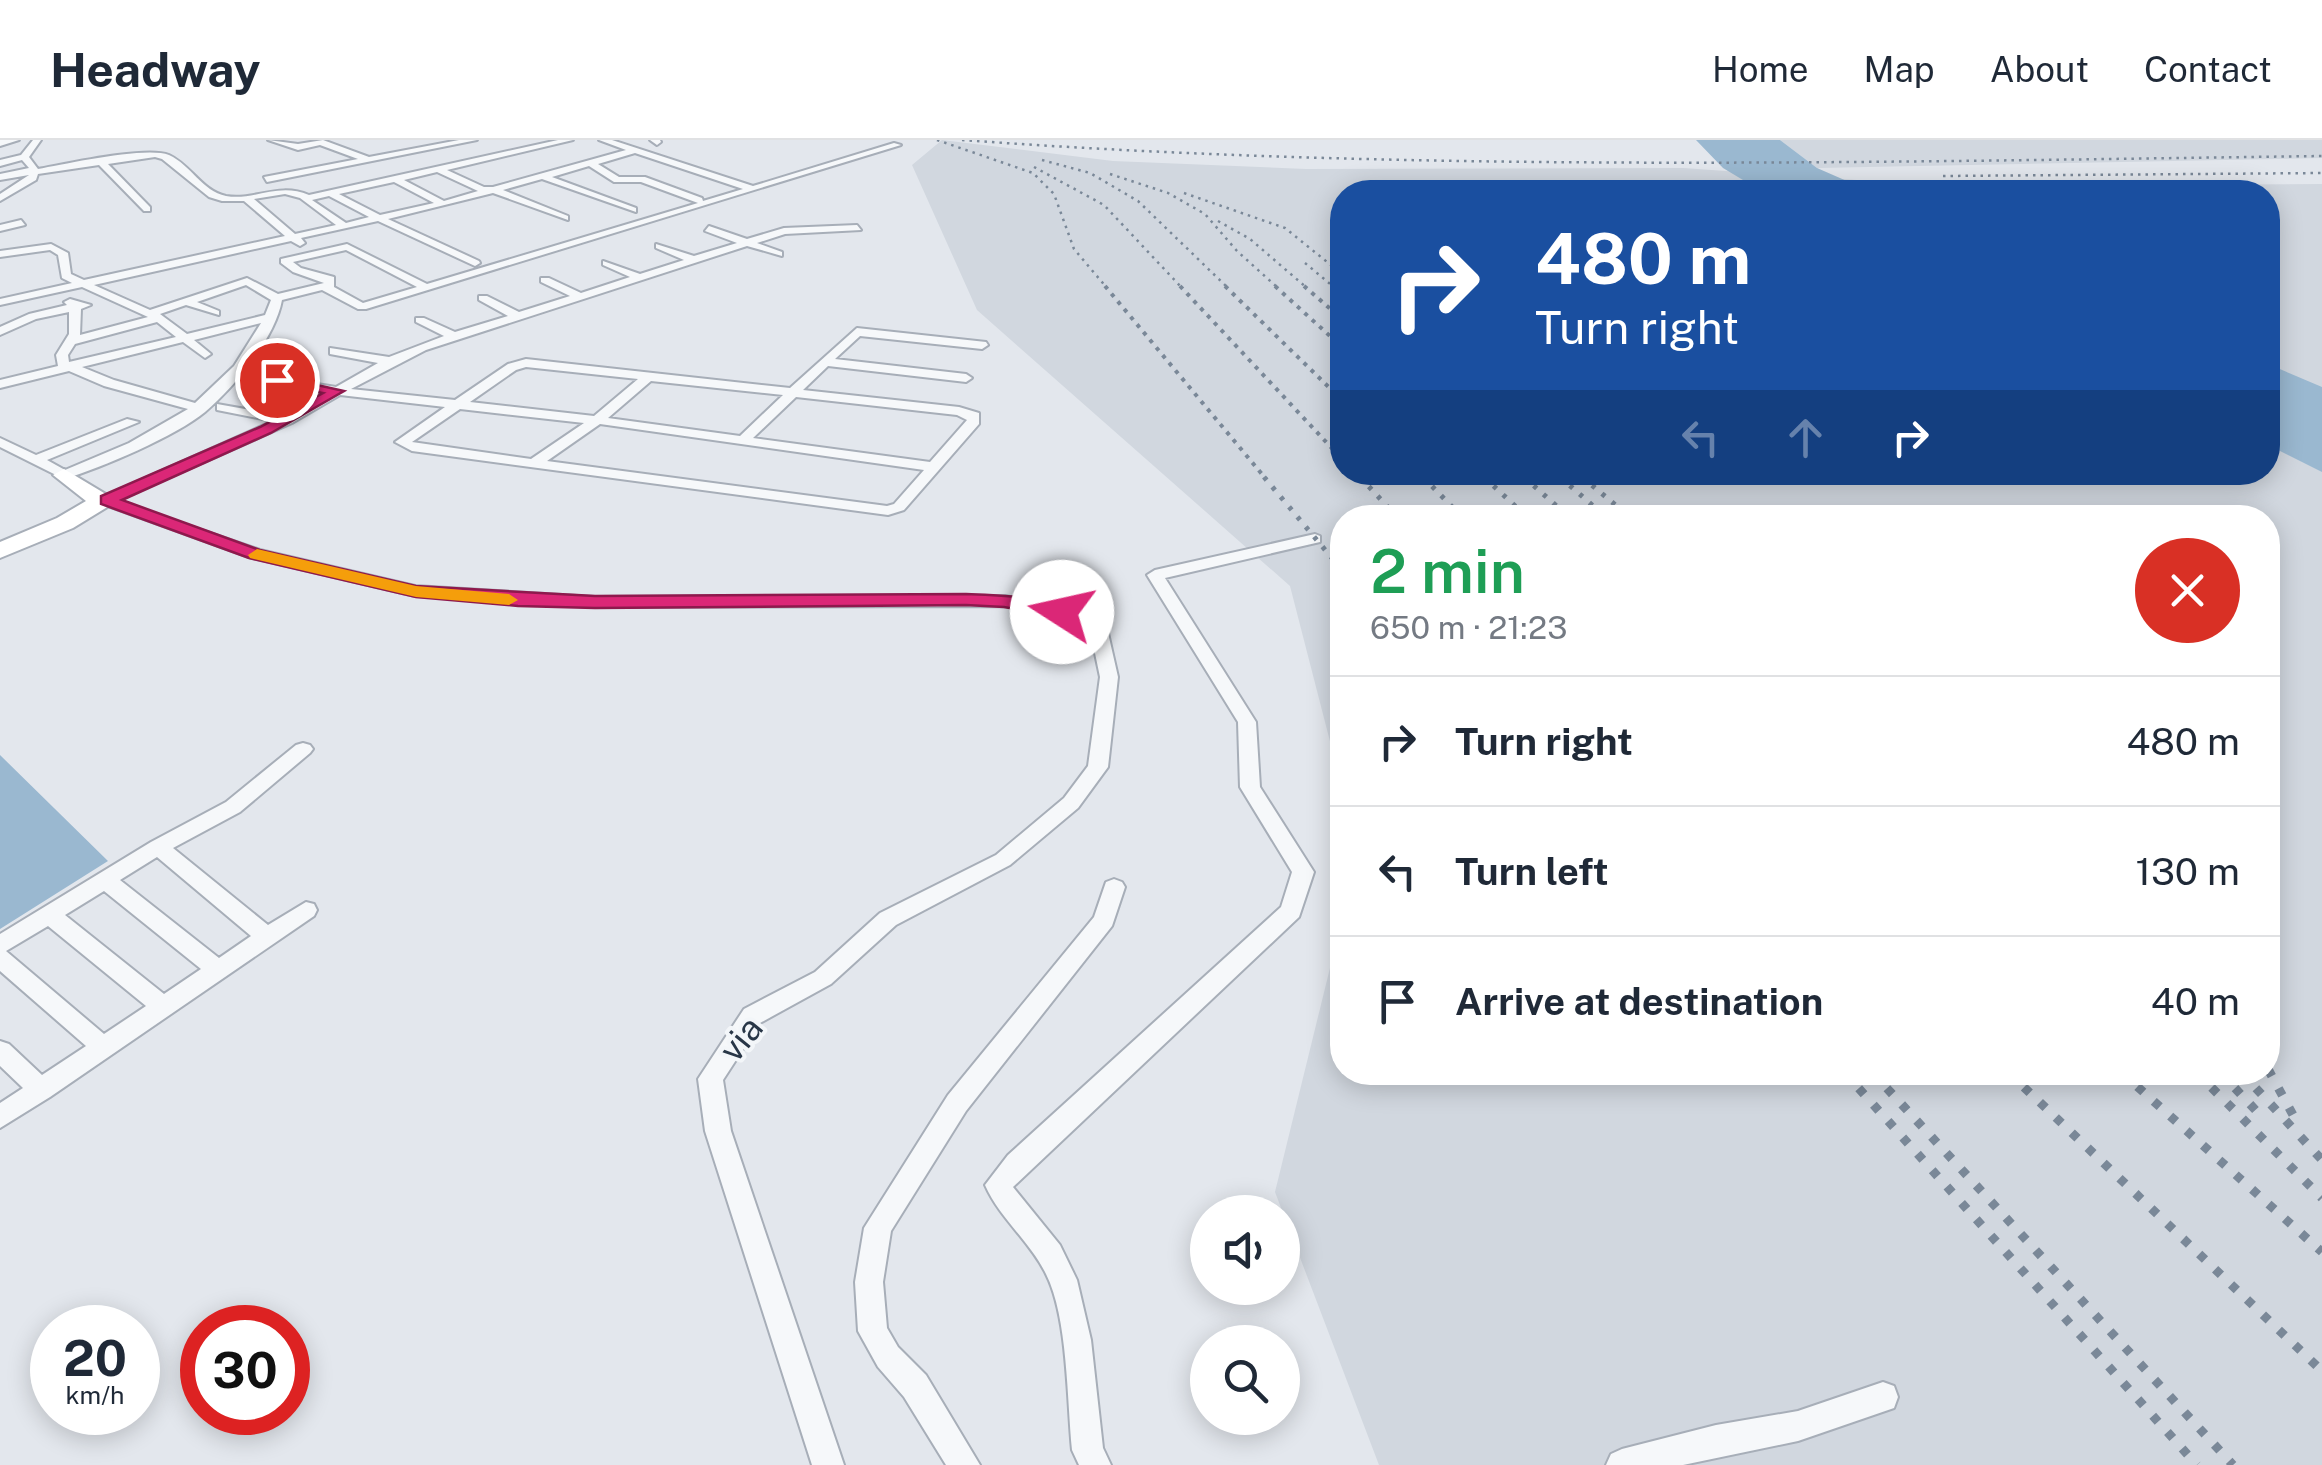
<!DOCTYPE html>
<meta charset="utf-8">
<style>
:root{--surface:#fff;--page:#f2f2f3;--text:#1f2937;--muted:#747a83;--line:#e0e1e3}
body{margin:0;font-family:"Public Sans",sans-serif;background:var(--page);color:var(--text);height:100vh;display:flex;flex-direction:column;font-size:38px;white-space:nowrap}
*{box-sizing:border-box;margin:0}
p{font-size:32px;color:var(--muted)}
.icon{flex:none;width:55px;height:55px;fill:none;stroke:currentColor;stroke-width:2;stroke-linecap:round;stroke-linejoin:round}
.map{position:relative;flex:1;overflow:hidden}
.details{position:absolute;left:1330px;top:365px;width:950px;height:580px;display:flex;flex-direction:column;background:var(--surface);border-radius:40px;box-shadow:0 5px 25px #0003}
.details>*{flex:none}
.banner{position:absolute;left:1330px;top:40px;width:950px;height:305px;border-radius:40px;box-shadow:0 5px 25px #0003;background:#1a4fa0;color:#fff;overflow:hidden}
.fabs{position:absolute;left:1190px;top:1055px;display:grid;gap:20px}
.fabs a{display:grid;place-items:center;width:110px;height:110px;border-radius:50%;background:var(--surface);box-shadow:0 5px 25px #0003;font-size:50px}
.speed{position:absolute;left:30px;top:1165px;display:flex;gap:20px;font-size:50px;font-weight:700;text-align:center}
.speed>*{display:grid;place-content:center;width:130px;height:130px;border-radius:50%;background:var(--surface);box-shadow:0 5px 25px #0003;line-height:1}
.speed small{font-size:25px;font-weight:400}
.speed .limit{border:15px solid #d22;background:#fff;color:#111}
.pin{position:absolute;display:grid;place-items:center;width:85px;height:85px;color:#fff;margin:-42px;border:5px solid #fff;border-radius:50%;box-shadow:0 2px 10px #0007}
.me{position:absolute;width:110px;margin:-55px;rotate:280deg;stroke-linejoin:round;filter:drop-shadow(0 0 8px #0008)}
.turn{display:flex;align-items:center;gap:35px;height:210px;padding:0 40px;font-size:45px}
.turn .icon{width:130px;height:130px;stroke-width:2.5}
.turn b{display:block;font-size:70px;line-height:85px}
.lanes{display:flex;align-items:center;height:95px;padding:0 40px;background:#0003;justify-content:center;gap:50px;direction:ltr}
.lanes .off{opacity:.35}
.round{display:grid;place-items:center;flex:none;width:105px;height:105px;border-radius:52px;background:var(--page)}
.overview{display:flex;align-items:center;justify-content:space-between;height:170px;padding:0 40px}
h1{font-size:60px;font-weight:600;line-height:75px;color:#1e9e55}
ul{padding:0;list-style:none}
li{display:flex;align-items:center;gap:30px;height:130px;padding:0 40px;border-top:2px solid var(--line)}
li div{flex:1}
li b{display:block;font-size:38px}
li em{font-style:normal}
header{display:flex;align-items:center;gap:60px;box-sizing:border-box;height:140px;padding:0 50px;background:var(--surface);border-bottom:2px solid var(--line)}
header strong{font-size:48px}
nav{display:flex;gap:55px;margin-inline-start:auto;font-size:35px}
.map>svg:first-child{display:block}
.built{fill:#d1d7df;fill-rule:evenodd}
.water{fill:#9ab8d0}
.lines{fill:none;stroke-linecap:round;stroke-linejoin:round}
.street-casing{stroke:#a7aeb8;stroke-width:4}
.secondary-casing{stroke:#a7aeb8;stroke-width:4}
.street{fill:#f6f8fa;fill-rule:evenodd}
.secondary{fill:#fff;fill-rule:evenodd}
.rail-far3{stroke:#7a8898;stroke-width:2.5;stroke-dasharray:2.5 5;stroke-linecap:butt}
.rail-far2{stroke:#7a8898;stroke-width:4;stroke-dasharray:4 6;stroke-linecap:butt}
.rail-far1{stroke:#7a8898;stroke-width:5;stroke-dasharray:4 9;stroke-linecap:butt}
.rail{stroke:#7a8898;stroke-width:9;stroke-dasharray:8 14;stroke-linecap:butt}
.route{fill:#db2777;stroke:#8e194d;stroke-width:2.5}
.slow{fill:#f59e0b}
.labels{text-anchor:middle;stroke-width:8;stroke-linejoin:round;paint-order:stroke}
.near-street-label{font-size:35px;fill:#283647;stroke:#f3f6f9}
</style>
<header>
<strong>Headway</strong>
<nav><a>Home</a><a>Map</a><a>About</a><a>Contact</a></nav>
</header>
<div class="map">
<svg width="2322" height="1325" viewBox="0 0 2322 1325">
<rect width="100%" height="100%" fill="#e3e7ed"/>
<path class="built" d="M942,0L1113,21L1306,29L1683,28L1942,46L2322,44V1325H1379L1275,1052L1342,779V932H2268V378H1342V648L1290,446L977,170L912,25ZM1342,52H2268V332H1342Z
M1780,0H2322V18L1817,28Z"/>
<path class="water" d="M1696,0H1780L1817,28L1872,52H1763L1723,28Z
M2268,224L2322,247V332L2268,305Z
M0,615L108,721L0,789Z"/>
<g class="lines">
<g class="street-casing">
<path id="street" d="M0,0H19L0,6Z
M33,0H41L29,17L38,29C66,24 146,6 169,15C191,25 202,51 226,56C254,61 278,42 309,55L558,0H573L447,30L484,47H493L626,10L599,0H612L753,46L894,3L901,5L366,169H358L322,150L282,160C275,199 233,248 205,272C176,296 101,328 64,339L0,307V298L36,315L127,279L139,282L47,320L65,330L129,303L188,269L104,246L69,231L0,248V240L58,226L56,215L69,194V172L36,179L0,195V187L29,174L67,165L64,162L70,159L91,165L81,169L80,195L148,177L82,147L0,165V159L72,143L62,138L58,115L50,110L0,117V111L51,104L68,113L71,134L84,140L285,96L244,61H222L209,57L162,19L155,17L108,24L150,67V71H144L99,25L38,34L36,40L0,61V54L29,35L0,40V34L29,28L22,20L0,26V20L21,15ZM635,13L743,49L703,61L702,58L645,37H619L598,24ZM589,26L614,42H641L698,63L427,144L347,104L281,119V123L293,132L324,143L278,154L247,138L150,170L94,145L291,101L300,106L305,103L301,98L378,81L475,126L480,123L479,121L388,79L493,53L568,80V76L503,50L542,39L636,72V68L552,37ZM437,32L478,51L444,61L404,40ZM394,42L434,63L380,75L339,54ZM285,54L300,58L336,85L295,94L254,59ZM329,56L369,77L346,83L312,60ZM346,110L417,147L363,163L334,147V137L301,128L293,122ZM246,145L271,160L265,175L187,194L160,174L186,165L219,175V171L197,162ZM157,182L176,197L69,222L68,215L75,204ZM261,183L234,226L195,263L114,240L82,227L183,202L205,218L211,214L194,200Z
M268,0L298,4L323,0L369,17L459,0H477L267,42L264,37L358,19L320,5L298,10Z
M650,0H660L661,2L657,5Z
M21,80L25,85L0,91V85Z
M857,85L861,90L785,94L757,103L782,112V116L747,106L426,210L351,249L455,260L508,224L526,219L790,248L857,188L986,202L988,205L982,209L860,196L835,219L966,234L972,238L966,242L828,226L803,250L959,267L979,273V284L904,370L888,375L412,311L395,302L445,267L340,255L292,283L116,361L260,410L415,446L595,457L1005,456L1089,473L1108,493L1118,537L1108,627L1078,668L1010,725L896,785L831,844L760,883L723,940L731,991L844,1325H812L705,991L698,939L744,869L815,832L880,773L996,715L1064,658L1088,626L1100,537L1091,494L1077,481L1005,466L595,467L415,456L249,417L94,361L273,281L217,270V264L285,276L325,253L273,243V237L336,247L378,223L330,214V208L389,217L444,196L416,182V178H424L455,192L508,176L479,160V156H487L519,172L570,156L541,142V138H549L581,153L630,137L603,125V121L640,134L684,120L656,108V104L694,116L737,103L705,91L709,86L747,99L784,88ZM526,227L638,239L594,276L470,262L516,230ZM651,241L783,255L740,296L608,278ZM796,257L957,275L967,280L930,322L753,298ZM460,269L584,283L531,319L412,302ZM600,284L924,330L894,364L887,366L547,321Z
M1315,394L1320,396V402L1165,438L1256,582L1260,647L1314,732L1299,777L1013,1047L1060,1105L1077,1140L1091,1200L1103,1308L1111,1325H1079L1072,1310C1067,1261 1068,1177 1046,1134C1030,1101 1000,1079 985,1045L1008,1015L1281,767L1292,732L1240,647L1238,582L1147,435L1155,430Z
M303,603L310,605L313,609L310,613L240,672L173,708L268,785L306,762L314,764L317,770L314,776L50,957L0,988V963L23,948L0,926V901L9,904L42,935L86,906L0,831V794L151,702L226,662L296,605ZM157,717L251,796L219,818L120,740ZM104,751L201,829L164,854L65,775ZM48,786L146,866L104,894L6,811Z
M1114,739L1122,742L1125,747L1112,786L966,971L891,1091L883,1142L887,1188L898,1207L926,1235L980,1325H946L904,1257L878,1227L858,1191L855,1142L864,1088L948,955L1094,777L1106,742Z
M1883,1242L1894,1246L1898,1257L1894,1268L1798,1301L1683,1325H1606L1611,1314L1622,1309L1716,1285L1798,1271Z"/>
</g>
<g class="secondary-casing">
<path id="secondary" d="M64,329L109,356L112,361L109,366L73,388L0,418V402L57,378L86,361L53,335Z"/>
</g>
<use href="#street" class="street"/>
<use href="#secondary" class="secondary"/>
<path class="rail-far3" d="M937,0L1033,33L1054,54L1074,109L1107,148
M962,0C1415,33 1868,22 2322,16
M1042,20L1090,33L1138,61L1228,148
M1034,27L1104,65L1182,148
M1110,34L1168,53L1205,74L1237,111L1278,148
M1943,36L2322,33
M1184,53L1285,88L1342,134
M1218,81L1250,99L1307,148
M1305,123L1335,148"/>
<path class="rail-far2" d="M1105,146L1266,339
M1180,146L1342,319
M1225,146L1342,260
M1275,146L1342,207
M1304,146L1342,179
M1332,146L1342,154
M1355,332L1362,339
M1418,332L1425,339
M1479,332L1487,339
M1518,332L1526,339
M1554,332L1563,339
M1576,332L1585,339"/>
<path class="rail-far1" d="M1264,337L1342,430
M1360,337L1398,378
M1423,337L1463,378
M1484,337L1528,378
M1524,337L1570,378
M1560,337L1607,378
M1582,337L1631,378"/>
<path class="rail" d="M2268,929L2293,975
M1844,932L2197,1325
M1872,932L2233,1325
M2008,932L2322,1231
M2121,932L2322,1112
M2196,932L2322,1058
M2220,932L2261,976
M2241,932L2322,1020"/>
</g>
<path class="route" d="M277,236L344,251L271,293L122,360L260,410L416,446L595,456L966,454C993,455 1052,456 1072,472L1062,477L1004,467L966,465L595,468L518,466L416,457L249,418L101,364V356L260,287L323,253L272,243V237Z"/>
<path class="slow" d="M257,409L416,446L509,454L518,460L509,465L416,457L250,418L248,415Z"/>
<g class="labels">
<g class="near-street-label">
<text transform="translate(741 899) rotate(-51)" y="12">via</text>
</g>
</g>
</svg>
<div class="fabs">
<a><svg class="icon" aria-label="sound" viewBox="0 0 24 24"><path d="M4 9h4l5-4v14l-5-4H4zM17 9q2 3 0 6"/></svg></a>
<a><svg class="icon" aria-label="search" viewBox="0 0 24 24"><circle cx="10" cy="10" r="6"/><path d="M15 15l6 6"/></svg></a>
</div>
<div class="speed"><div>20<small>km/h</small></div><div class="limit">30</div></div>
<div class="pin" style="left:277px;top:240px;background:#d93025"><svg class="icon" aria-label="arrive" viewBox="0 0 24 24"><path d="M6 21V4h12l-3 4 3 4H6"/></svg></div>
<svg class="me" style="left:1062px;top:472px" viewBox="-20 -20 40 40"><circle r="19" fill="#fff"/><path d="M0-13L10 11 0 6-10 11z" fill="#db2777"/></svg>
<div class="banner">
<div class="turn"><svg class="icon" aria-label="right" viewBox="0 0 24 24"><path d="M7 20v-9h11M14 6l5 5-5 5"/></svg><div><b>480 m</b>Turn right</div></div>
<div class="lanes"><svg class="icon off" aria-label="left" viewBox="0 0 24 24"><path d="M17 20v-9H6M10 6l-5 5 5 5"/></svg><svg class="icon off" aria-label="ahead" viewBox="0 0 24 24"><path d="M12 20V5M6 11l6-6 6 6"/></svg><svg class="icon" aria-label="right" viewBox="0 0 24 24"><path d="M7 20v-9h11M14 6l5 5-5 5"/></svg></div>
</div>
<section class="details">
<div class="overview"><div><h1>2 min</h1><p>650 m · 21:23</p></div><a class="round" style="background:#d93025;color:#fff"><svg class="icon" aria-label="close" viewBox="0 0 24 24"><path d="M6 6l12 12M18 6L6 18"/></svg></a></div>
<ul>
<li><svg class="icon" aria-label="right" viewBox="0 0 24 24"><path d="M7 20v-9h11M14 6l5 5-5 5"/></svg><div><b>Turn right</b></div><em>480 m</em></li>
<li><svg class="icon" aria-label="left" viewBox="0 0 24 24"><path d="M17 20v-9H6M10 6l-5 5 5 5"/></svg><div><b>Turn left</b></div><em>130 m</em></li>
<li><svg class="icon" aria-label="arrive" viewBox="0 0 24 24"><path d="M6 21V4h12l-3 4 3 4H6"/></svg><div><b>Arrive at destination</b></div><em>40 m</em></li>
</ul>
</section>
</div>
